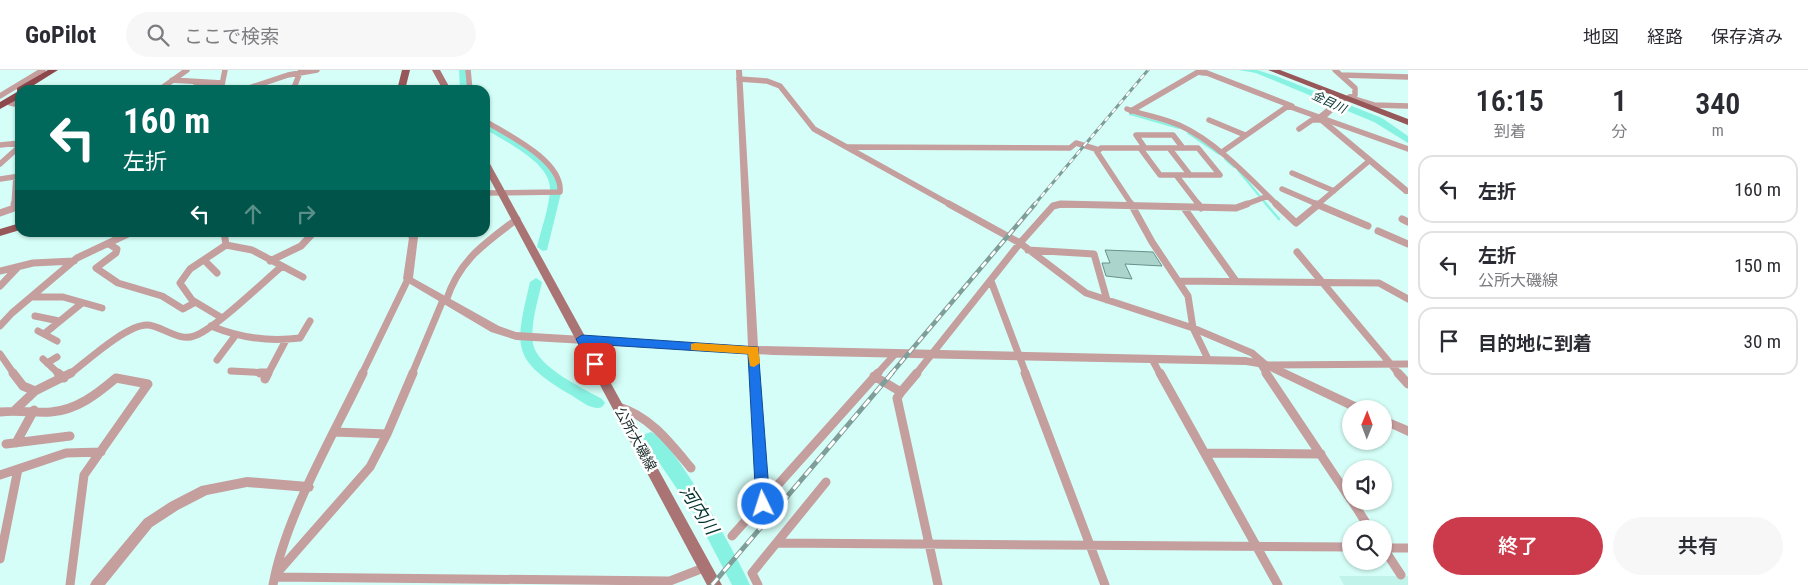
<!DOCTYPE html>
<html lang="ja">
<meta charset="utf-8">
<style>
:root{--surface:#fff;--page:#f7f7f7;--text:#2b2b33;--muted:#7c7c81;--line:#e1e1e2;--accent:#cc3b4b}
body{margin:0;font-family:"Roboto Condensed","Noto Sans JP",sans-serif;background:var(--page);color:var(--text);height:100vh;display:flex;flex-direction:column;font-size:19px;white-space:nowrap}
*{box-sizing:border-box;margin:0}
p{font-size:16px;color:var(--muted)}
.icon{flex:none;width:28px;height:28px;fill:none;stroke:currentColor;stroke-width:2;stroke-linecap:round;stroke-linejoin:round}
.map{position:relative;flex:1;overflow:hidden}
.panel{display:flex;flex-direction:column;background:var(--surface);width:400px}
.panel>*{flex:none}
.top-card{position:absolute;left:15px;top:15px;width:475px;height:152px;border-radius:15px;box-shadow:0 1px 4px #0004;background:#00695c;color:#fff;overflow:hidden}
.needle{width:32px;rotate:1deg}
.controls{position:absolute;left:1342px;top:330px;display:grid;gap:10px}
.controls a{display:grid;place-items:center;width:50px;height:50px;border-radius:50%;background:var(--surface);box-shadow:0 1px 4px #0004;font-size:25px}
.pin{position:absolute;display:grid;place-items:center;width:42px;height:42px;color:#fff;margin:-21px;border-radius:10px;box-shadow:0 2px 8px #0006}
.me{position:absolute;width:55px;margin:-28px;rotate:356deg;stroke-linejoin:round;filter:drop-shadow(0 0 4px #0008)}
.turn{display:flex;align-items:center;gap:18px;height:105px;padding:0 25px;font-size:22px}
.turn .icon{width:65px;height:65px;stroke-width:2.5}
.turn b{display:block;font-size:35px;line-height:42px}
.lanes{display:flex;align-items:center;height:48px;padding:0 25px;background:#0003;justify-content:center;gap:25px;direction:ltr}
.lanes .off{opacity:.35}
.eta{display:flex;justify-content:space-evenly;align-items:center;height:85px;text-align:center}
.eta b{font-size:30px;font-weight:600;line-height:35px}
.button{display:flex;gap:10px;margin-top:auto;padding:10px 25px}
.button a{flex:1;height:58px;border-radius:30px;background:var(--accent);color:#fff;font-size:20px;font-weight:600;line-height:58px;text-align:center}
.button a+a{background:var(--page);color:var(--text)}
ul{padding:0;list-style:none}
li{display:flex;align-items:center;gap:15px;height:68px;margin:0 10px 8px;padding:0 15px;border:2px solid var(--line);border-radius:15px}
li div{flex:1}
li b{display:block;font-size:19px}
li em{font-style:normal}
header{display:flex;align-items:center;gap:30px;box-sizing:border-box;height:70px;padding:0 25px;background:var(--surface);border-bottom:1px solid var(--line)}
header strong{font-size:24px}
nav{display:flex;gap:28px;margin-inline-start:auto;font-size:18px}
.search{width:350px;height:45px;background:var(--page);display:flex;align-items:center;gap:12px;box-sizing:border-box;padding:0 18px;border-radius:28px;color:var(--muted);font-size:19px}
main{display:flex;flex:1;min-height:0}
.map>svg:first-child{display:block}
.built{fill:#c0f4eb}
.water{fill:#88f2e2}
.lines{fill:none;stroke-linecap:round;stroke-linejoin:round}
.stream-far1{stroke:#88f2e2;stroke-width:2}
.stream{stroke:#88f2e2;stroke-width:2.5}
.river{fill:#88f2e2;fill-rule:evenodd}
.building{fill:#abd4cc;stroke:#699089}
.minor-far2{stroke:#c59e9e;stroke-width:5.5}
.minor-far1{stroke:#c59e9e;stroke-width:7}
.minor{stroke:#c59e9e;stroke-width:9}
.tertiary{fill:#c59e9e;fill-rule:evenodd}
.secondary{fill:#ab7474;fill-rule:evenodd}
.primary{fill:#975657;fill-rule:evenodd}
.trunk{fill:#8e484b;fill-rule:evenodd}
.rail-far2-casing{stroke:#809e99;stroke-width:3}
.rail-far1-casing{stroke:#809e99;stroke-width:4.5}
.rail-casing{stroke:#809e99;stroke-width:5}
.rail-far2{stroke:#fff;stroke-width:2;stroke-dasharray:5.5;stroke-linecap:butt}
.rail-far1{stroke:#fff;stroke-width:2.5;stroke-dasharray:7;stroke-linecap:butt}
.rail{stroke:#fff;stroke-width:3;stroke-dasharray:9;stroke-linecap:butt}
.route{fill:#1a73e8;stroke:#114b97}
.slow{fill:#f59e0b}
.labels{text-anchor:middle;stroke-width:5;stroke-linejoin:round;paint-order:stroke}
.far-water-label{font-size:12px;font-style:italic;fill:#00332d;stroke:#fff}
.street-label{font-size:14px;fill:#1f2f2c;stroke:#fff}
.near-water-label{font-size:18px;font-style:italic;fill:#00332d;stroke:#fff}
</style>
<header>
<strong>GoPilot</strong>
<div class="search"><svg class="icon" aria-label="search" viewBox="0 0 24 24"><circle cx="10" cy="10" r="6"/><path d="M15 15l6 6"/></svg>ここで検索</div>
<nav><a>地図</a><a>経路</a><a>保存済み</a></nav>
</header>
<main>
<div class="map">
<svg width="1408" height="515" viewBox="0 0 1408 515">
<rect width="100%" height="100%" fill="#d4fef7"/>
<path class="built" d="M1339,506H1408V515H1344Z"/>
<path class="water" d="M1239,0H1257L1276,6L1382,48L1408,66V73L1374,52L1256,3Z"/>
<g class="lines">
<path class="stream-far1" d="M1130,44L1179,58
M1188,63L1219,84
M1225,89L1234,97
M1238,100L1267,135"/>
<path class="stream" d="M1266,134L1279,149"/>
<path class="river" d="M459,0H469L470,20H460Z
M485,52L531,79L550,95L558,108L562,119L547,180L543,181L537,177C541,159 549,139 550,120C552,93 504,71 485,59Z
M536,208L542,212C538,231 530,254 533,274C538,298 583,318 602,329L605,333L602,337C592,341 581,331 571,325C510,289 515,277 530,212Z
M651,362C674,370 738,488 750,515H732L697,448L645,372L643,368L645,364Z"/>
</g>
<path class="building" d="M1105,180L1153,182L1162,196L1125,194L1132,209L1106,206L1102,193H1110Z"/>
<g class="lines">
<path class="minor-far2" d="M468,0L470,20
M1199,0L1292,36
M1335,0L1355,18V25L1349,27
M1341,5L1408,7
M739,9L767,11L780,16L814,59L951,135
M172,10L222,13
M159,20L187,0
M191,20L201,12
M221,20L225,0
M243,20L288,5L317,0
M293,20L301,0
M0,26L43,0
M1354,29L1374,35L1408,36
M10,33L20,35
M1127,39C1144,45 1162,48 1179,55C1215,71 1249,107 1277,135
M1131,41L1198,2L1204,3
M20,45V54
M1209,50L1245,65
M485,51C508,65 563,91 560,122L485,123
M1299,59L1312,50H1321
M0,75L20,73
M848,77L1070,78L1076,73L1099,80
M1140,78L1160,105H1176
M1145,78L1136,65H1173L1183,78
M1169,78L1190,105
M1222,82L1288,36L1408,79
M0,94L20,76
M1292,103L1334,121
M0,109L20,106
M1282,119L1319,135
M14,135L16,107
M1057,135H1087
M1132,135L1097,82L1101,78H1198L1220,105H1176L1199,135
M1244,135L1268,126
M1317,135L1369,91"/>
<path class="minor-far1" d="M949,134L1020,173L1086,223L1193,258L1252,283L1266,295L1408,294
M1131,134L1152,172L1188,226L1193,258L1208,289
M1198,134L1201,138
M1276,134L1296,153L1319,134
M1316,134L1368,156
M14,138V134
M1184,138L1236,211
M0,143L20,136
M1402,149L1408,152
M1378,161L1408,174
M224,162L226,175
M109,174L117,179L116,183L96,198L118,213L162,226L183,239L194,233
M1028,180L1094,184L1107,230
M1297,182L1399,304
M204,190L217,203
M270,191L301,176L314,162
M0,201L33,193L74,191
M991,211L1026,304
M1178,211L1379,213L1408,229
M0,216L18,197
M33,227H63L102,238
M446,231C459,190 484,174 517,149
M35,246L59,251
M222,248L192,230L180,213L190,199L226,175L252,180L303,207
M0,256L12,243L77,188L132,162
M211,256C240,268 269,272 300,268L310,251
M38,261L57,271
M44,264L82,233
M753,280L755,304
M0,284L14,304
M43,289L59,304
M1152,289L1160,304
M217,290L235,266
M47,293L57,287
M1260,293L1267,304
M231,301L268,303
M70,304C87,291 126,255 147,255C160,255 179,272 194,266C215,259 262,213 281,197
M268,304L286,270
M362,304L408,209
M412,304L443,230
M877,304L896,283
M916,304L1020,173L1053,136L1061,134L1236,138L1247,134"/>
<path class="minor" d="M13,303L23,316L35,321
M58,303L64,308
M260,303H268
M754,303L763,434
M1025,303L1105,515
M1160,303L1278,515
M1266,303L1351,430
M1398,303L1408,314
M874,306L901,322L897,328L938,515
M265,309L268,303
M901,322L917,303
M619,337C650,346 671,374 691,398
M15,340L35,321L71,303
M0,342C17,340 34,343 51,342C77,340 97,324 116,308L148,314L84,405L70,515
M334,362L387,364
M16,373L34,340
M6,374L70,366
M1206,383L1321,384
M0,405L66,383L101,382
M1352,431L1370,459
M732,466L878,303
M777,473L1351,477
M1384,478H1408
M1384,479L1401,505
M0,489L18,399
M277,503L370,397L387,364L413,303
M275,507L670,511L706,497
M273,515C285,447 333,366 363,303
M758,515L752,503L826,412"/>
<path class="tertiary" d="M736,0H742L758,276L1246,287L1270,292L1364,336L1365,339L1351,340L1264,298L1246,295L773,285L516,270L491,262L405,211L403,209L409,168L403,162H414L418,167L413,208L499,256L516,262L748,276Z
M1342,26L1349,28L1325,49L1408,118V124H1405L1317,50L1318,45Z
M1384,346L1408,356V366L1384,355Z
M247,407L308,412L312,413L314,417L312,421L308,422L247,417L207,425L178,440L152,457L105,515H90L92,511L144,449L170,432L201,416Z"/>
<path class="secondary" d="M432,0H440L451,20H443Z
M485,89L489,92L722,515H707L485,100Z"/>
<path class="primary" d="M402,0H410L405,20H397Z
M1268,0H1280L1408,49V55Z
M20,153V160L0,166V159Z"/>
<path class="trunk" d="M48,0H58L26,20H20V28L0,39V32L17,22V18Z"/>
<g class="rail-far2-casing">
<path id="rail-far2" d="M1034,135L1148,0"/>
</g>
<g class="rail-far1-casing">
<path id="rail-far1" d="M891,304L1035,134"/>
</g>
<g class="rail-casing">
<path id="rail" d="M712,515L892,303"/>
</g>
<use href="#rail-far2" class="rail-far2"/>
<use href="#rail-far1" class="rail-far1"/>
<use href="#rail" class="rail"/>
</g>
<path class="route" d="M582,265L758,277L770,434L768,439L763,440L758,439L756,434L748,284L590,274L601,294L595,299L591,297L576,269Z"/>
<path class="slow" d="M695,273L758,277L760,293L754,297L750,296L748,284L691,280V274Z"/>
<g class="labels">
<g class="far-water-label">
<text transform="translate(1329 32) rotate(25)" y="4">金目川</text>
</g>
<g class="street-label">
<text transform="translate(636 369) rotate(61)" y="5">公所大磯線</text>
</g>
<g class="near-water-label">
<text transform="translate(699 440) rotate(57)" y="6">河内川</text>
</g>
</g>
</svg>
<div class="controls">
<a><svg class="needle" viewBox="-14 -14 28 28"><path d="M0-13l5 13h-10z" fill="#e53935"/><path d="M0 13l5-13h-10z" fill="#7c7c81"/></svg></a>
<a><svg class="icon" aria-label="sound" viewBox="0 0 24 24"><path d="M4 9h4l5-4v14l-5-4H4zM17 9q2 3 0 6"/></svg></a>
<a><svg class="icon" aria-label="search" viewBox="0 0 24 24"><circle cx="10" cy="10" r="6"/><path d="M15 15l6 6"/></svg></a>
</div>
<div class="pin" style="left:595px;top:294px;background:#d93025"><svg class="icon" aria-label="arrive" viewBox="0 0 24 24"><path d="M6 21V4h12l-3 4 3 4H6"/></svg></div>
<svg class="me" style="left:763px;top:434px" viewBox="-20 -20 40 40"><circle r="17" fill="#1a73e8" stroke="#fff" stroke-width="3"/><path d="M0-11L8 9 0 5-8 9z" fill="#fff"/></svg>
<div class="top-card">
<div class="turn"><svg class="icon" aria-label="left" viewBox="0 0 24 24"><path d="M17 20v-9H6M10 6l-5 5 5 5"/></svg><div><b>160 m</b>左折</div></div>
<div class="lanes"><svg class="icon" aria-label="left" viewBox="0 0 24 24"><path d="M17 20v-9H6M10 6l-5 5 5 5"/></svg><svg class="icon off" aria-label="ahead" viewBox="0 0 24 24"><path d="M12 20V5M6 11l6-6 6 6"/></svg><svg class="icon off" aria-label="right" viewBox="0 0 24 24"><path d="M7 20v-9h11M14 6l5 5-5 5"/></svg></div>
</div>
</div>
<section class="panel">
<div class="eta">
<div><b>16:15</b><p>到着</p></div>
<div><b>1</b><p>分</p></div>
<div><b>340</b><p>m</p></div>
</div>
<ul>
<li><svg class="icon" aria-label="left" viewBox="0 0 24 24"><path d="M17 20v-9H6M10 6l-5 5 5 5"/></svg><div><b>左折</b></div><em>160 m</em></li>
<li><svg class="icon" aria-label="left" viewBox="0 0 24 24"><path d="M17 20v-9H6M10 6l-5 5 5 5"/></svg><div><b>左折</b><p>公所大磯線</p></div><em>150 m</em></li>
<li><svg class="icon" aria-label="arrive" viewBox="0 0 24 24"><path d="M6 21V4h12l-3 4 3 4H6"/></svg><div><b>目的地に到着</b></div><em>30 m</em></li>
</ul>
<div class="button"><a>終了</a><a>共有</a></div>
</section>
</main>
